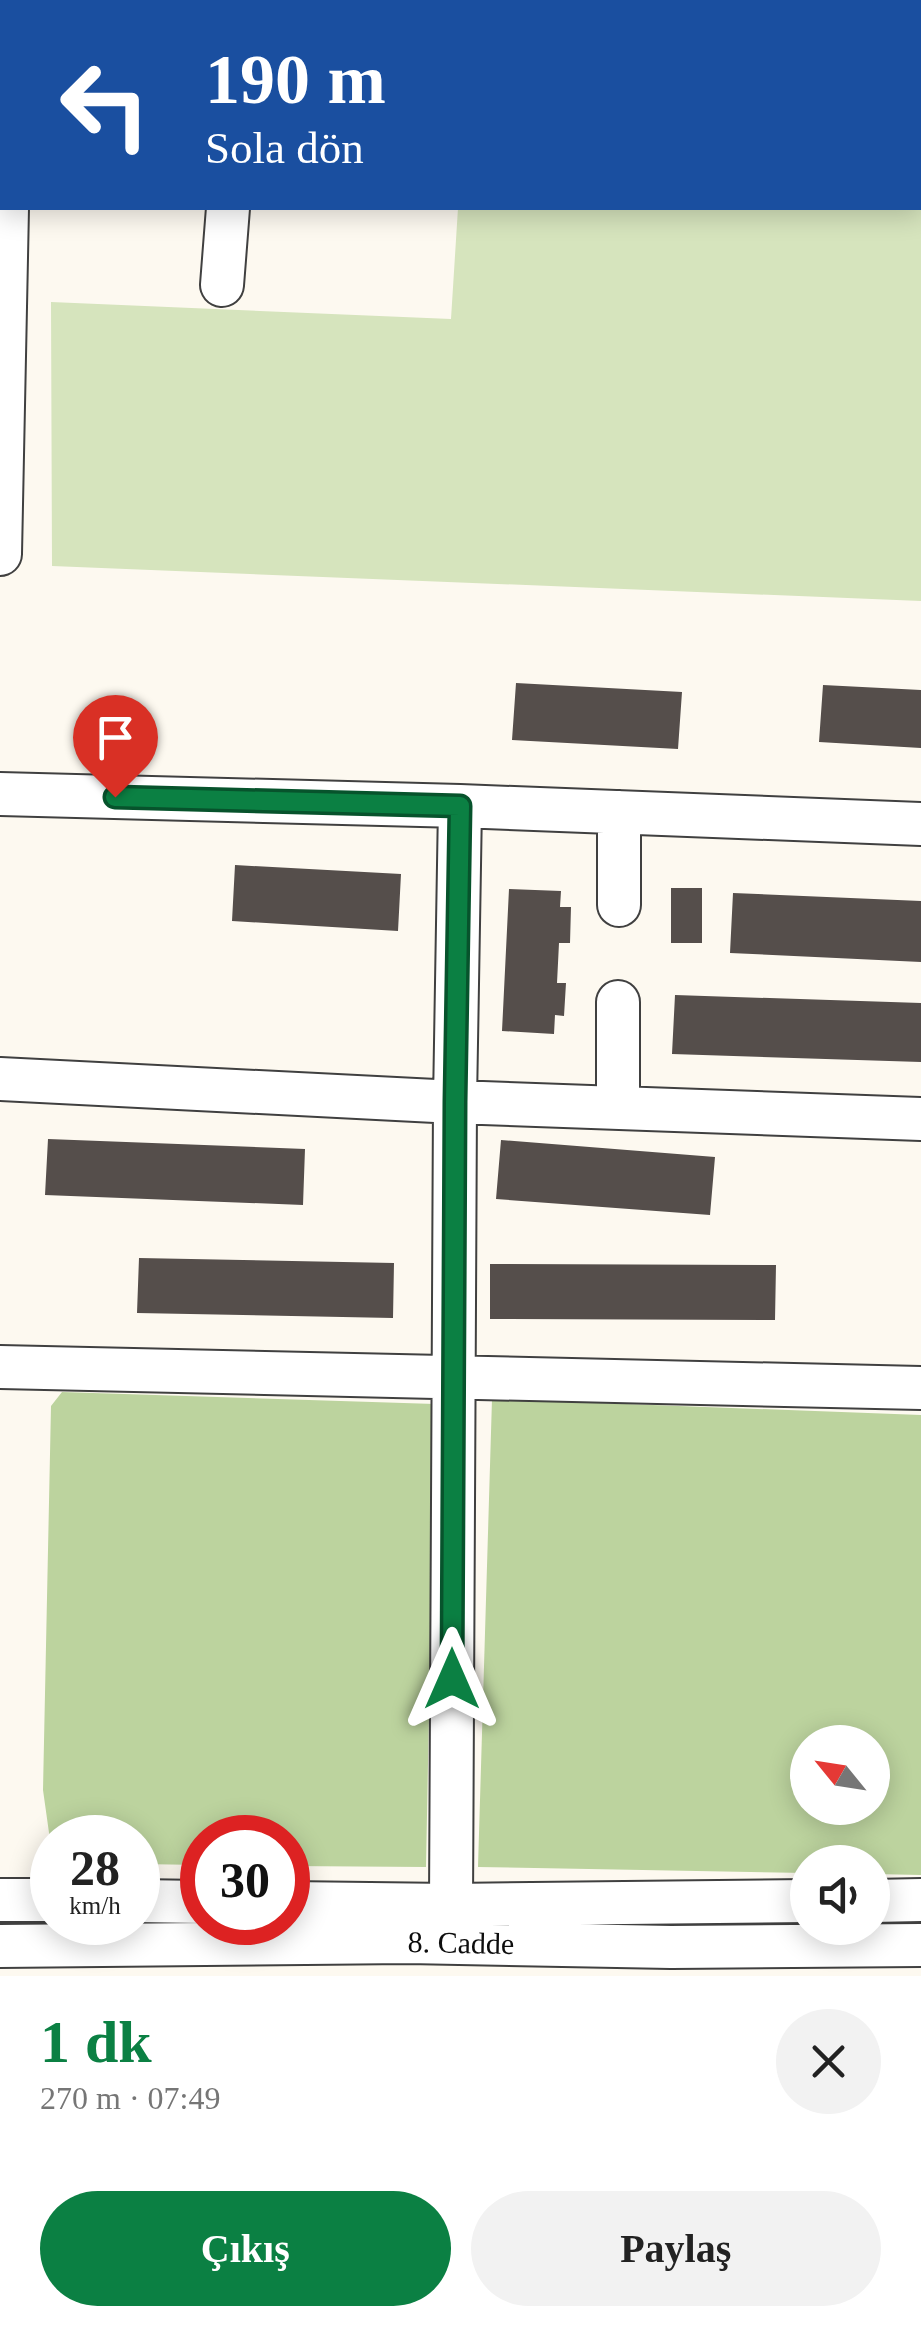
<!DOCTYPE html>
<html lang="tr">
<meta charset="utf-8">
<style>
:root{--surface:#fff;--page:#f2f2f2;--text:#222;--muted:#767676;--accent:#0b8043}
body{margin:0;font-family:"Times New Roman",serif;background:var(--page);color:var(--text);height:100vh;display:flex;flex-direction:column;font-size:38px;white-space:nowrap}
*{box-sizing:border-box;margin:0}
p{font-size:32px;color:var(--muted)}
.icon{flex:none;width:55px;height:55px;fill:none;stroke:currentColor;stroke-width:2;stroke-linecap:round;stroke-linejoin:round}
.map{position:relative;height:1976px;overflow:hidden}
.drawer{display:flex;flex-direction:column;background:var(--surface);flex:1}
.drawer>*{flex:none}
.top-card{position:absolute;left:0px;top:0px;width:922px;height:210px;box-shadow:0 5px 25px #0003;background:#1a4fa0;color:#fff;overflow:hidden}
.needle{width:65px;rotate:300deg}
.fabs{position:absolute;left:790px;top:1725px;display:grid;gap:20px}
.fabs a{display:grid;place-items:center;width:100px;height:100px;border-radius:50%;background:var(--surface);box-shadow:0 5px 25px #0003;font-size:50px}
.speed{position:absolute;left:30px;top:1815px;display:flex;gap:20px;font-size:50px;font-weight:700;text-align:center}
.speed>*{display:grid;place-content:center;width:130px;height:130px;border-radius:50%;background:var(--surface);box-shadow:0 5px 25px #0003;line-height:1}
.speed small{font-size:25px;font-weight:400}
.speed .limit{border:15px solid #d22;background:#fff;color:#111}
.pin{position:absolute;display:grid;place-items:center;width:85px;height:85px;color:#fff;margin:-102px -42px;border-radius:50% 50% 50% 0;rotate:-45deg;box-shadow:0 0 10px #0007}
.pin .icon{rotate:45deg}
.me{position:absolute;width:110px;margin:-55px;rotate:0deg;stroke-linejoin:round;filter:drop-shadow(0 0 8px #0008)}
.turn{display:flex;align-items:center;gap:35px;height:210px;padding:0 40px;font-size:45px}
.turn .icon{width:130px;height:130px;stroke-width:2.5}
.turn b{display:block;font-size:70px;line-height:85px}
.round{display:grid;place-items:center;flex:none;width:105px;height:105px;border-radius:52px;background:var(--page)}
.headline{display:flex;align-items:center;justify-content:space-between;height:170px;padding:0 40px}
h1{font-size:60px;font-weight:700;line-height:75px;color:var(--accent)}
.cta{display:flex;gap:20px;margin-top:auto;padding:20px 40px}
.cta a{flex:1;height:115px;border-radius:60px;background:var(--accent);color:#fff;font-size:40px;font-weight:700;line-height:115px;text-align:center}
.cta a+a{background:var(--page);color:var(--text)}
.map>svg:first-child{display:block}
.green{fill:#d6e4bd}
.forest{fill:#bcd39e;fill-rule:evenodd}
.building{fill:#554e4b}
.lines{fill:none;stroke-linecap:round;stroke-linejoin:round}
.minor-casing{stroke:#404040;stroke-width:46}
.minor{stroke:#fff;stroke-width:42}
.route-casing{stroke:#07532c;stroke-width:25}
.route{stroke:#0b8043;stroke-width:18}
.labels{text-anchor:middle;stroke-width:10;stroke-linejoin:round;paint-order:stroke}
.street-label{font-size:30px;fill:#0d0d0d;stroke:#fff}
</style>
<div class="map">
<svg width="921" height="1976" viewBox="0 0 921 1976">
<rect width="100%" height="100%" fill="#fdf9f0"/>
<path class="green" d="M469,0H921V601L52,566L51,302L451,319L458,208H920V2H469Z"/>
<path class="forest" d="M62,1392L435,1404L426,1867L288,1866V1838H202V1865L138,1864V1838H52V1854L43,1790L51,1406Z
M492,1399L921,1415V1875L873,1874L872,1862H808L807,1873L478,1867ZM808,1742H872V1808H808Z"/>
<path class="building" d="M516,683L682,692L678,749L512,740Z
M823,685L921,690V748L819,742Z
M235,865L401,874L398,931L232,921Z
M671,888H702V943H671Z
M509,889L561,891L560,907H571L570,943H559L557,983H566L564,1016L555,1015L554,1034L502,1031Z
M733,893L921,901V962L730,953Z
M675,995L921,1003V1062L672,1054Z
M48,1139L305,1149L303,1205L45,1195Z
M501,1140L715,1157L710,1215L496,1199Z
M139,1258L394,1263L393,1318L137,1313Z
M490,1264L776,1265L775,1320L490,1319Z"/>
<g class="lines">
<g class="minor-casing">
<path id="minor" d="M12,2V0
M0,67H2
M222,285L228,208
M0,554L7,208
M0,794L460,806L921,824
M619,905V812
M0,1079L455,1102L921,1119
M618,1108V1002
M0,1367L921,1388
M0,1900H52
M138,1901L202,1902
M872,1901L921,1900
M288,1903L451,1905L808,1901
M451,1905L455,1102L460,806
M0,1946L408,1942L671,1947L921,1945"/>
</g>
<use href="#minor" class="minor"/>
</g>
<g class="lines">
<g class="route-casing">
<path id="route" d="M115,797L460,806L455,1102L452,1679"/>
</g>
<use href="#route" class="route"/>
</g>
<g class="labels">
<g class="street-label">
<text transform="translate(461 1943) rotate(1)" y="10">8. Cadde</text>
</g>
</g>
</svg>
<div class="fabs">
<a><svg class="needle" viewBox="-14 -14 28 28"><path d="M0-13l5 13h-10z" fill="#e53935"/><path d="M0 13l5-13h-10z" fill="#767676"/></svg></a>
<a><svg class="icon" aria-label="sound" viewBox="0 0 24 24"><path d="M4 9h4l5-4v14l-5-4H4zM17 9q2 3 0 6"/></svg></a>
</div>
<div class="speed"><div>28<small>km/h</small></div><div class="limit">30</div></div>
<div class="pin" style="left:115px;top:797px;background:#d93025"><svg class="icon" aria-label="arrive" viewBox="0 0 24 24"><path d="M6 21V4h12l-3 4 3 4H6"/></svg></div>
<svg class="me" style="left:452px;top:1679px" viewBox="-20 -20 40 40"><path d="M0-17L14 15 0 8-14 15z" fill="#0b8043" stroke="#fff" stroke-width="4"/></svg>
<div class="top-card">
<div class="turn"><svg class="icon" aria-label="left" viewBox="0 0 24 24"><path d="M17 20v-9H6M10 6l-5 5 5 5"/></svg><div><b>190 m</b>Sola dön</div></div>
</div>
</div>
<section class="drawer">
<div class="headline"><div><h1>1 dk</h1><p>270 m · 07:49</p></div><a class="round"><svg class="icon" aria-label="close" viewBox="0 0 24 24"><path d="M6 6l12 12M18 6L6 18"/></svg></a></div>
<div class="cta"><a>Çıkış</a><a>Paylaş</a></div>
</section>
